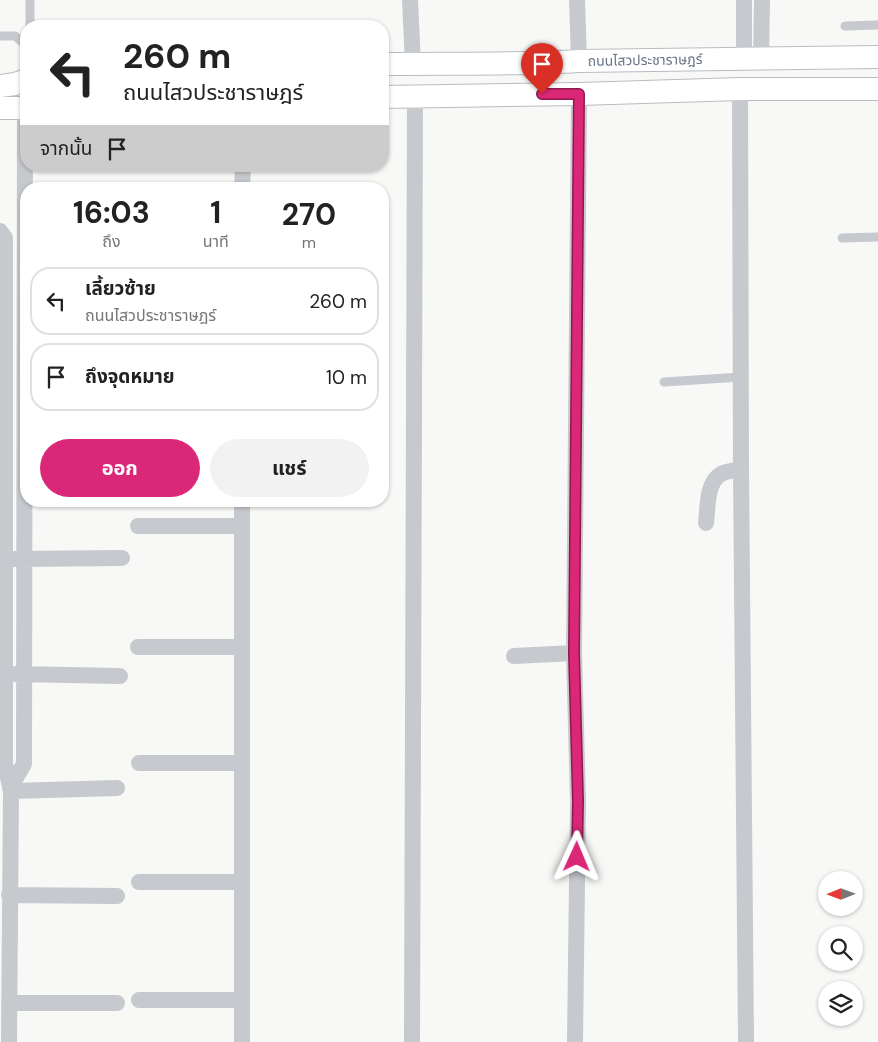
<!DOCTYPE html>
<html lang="th">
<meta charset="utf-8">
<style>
:root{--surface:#fff;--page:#f2f2f2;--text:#222;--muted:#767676;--line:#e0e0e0;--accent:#db2777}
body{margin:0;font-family:"DM Sans","Noto Sans Thai",sans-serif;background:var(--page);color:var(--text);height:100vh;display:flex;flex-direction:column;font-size:19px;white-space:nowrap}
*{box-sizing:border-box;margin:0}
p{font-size:16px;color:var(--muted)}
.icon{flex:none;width:28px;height:28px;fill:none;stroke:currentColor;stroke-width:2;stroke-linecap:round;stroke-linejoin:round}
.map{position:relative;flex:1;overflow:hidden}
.drawer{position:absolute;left:20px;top:182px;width:369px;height:325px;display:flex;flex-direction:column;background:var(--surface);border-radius:20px;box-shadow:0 1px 4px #0004}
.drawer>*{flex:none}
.hud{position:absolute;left:20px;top:20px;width:369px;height:152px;border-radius:20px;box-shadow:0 1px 4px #0004;background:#fff;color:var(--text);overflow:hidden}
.needle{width:32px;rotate:269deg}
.buttons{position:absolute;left:818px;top:871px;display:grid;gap:10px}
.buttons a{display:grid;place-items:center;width:45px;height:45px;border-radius:50%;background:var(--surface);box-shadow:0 1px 4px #0004;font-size:25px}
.pin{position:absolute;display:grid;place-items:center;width:42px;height:42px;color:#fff;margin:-51px -21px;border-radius:50% 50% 50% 0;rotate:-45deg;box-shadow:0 0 5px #0007}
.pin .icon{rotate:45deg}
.me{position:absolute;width:55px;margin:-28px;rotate:1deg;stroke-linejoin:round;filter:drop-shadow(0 0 4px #0008)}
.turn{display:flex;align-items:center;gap:18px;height:105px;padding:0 20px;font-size:22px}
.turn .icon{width:65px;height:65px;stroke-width:2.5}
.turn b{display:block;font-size:35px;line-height:42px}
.then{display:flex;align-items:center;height:48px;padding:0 20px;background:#0003;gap:10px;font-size:19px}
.eta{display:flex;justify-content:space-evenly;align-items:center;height:85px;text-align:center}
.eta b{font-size:30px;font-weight:700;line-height:35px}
.button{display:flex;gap:10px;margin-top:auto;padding:10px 20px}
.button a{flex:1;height:58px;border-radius:30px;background:var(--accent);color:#fff;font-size:20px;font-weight:700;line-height:58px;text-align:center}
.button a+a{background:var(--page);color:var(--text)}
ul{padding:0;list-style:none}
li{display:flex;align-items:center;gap:15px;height:68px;margin:0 10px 8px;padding:0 10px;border:2px solid var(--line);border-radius:20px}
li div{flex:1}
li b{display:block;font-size:19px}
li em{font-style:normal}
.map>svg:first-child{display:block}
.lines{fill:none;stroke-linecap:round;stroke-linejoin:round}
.secondary-casing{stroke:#b8bcc2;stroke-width:24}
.lane{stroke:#c6c9cd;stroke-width:9}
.street{stroke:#c6c9cd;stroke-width:16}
.secondary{stroke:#fff;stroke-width:22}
.route-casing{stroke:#8e194d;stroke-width:12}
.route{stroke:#db2777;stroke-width:9}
.labels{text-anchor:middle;stroke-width:5;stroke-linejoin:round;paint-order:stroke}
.street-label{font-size:14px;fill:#687587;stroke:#fff}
</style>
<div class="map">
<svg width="878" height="1042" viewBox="0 0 878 1042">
<rect width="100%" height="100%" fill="#f8f8f6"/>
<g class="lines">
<g class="secondary-casing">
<path id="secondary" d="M382,64C448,63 514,65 579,61L878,57
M0,86L15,84L26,80
M382,97L579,94L740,89H878
M0,108H26"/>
</g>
<path class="lane" d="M30,0V26
M845,26L878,25
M0,36H15L26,45
M842,238L878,237
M664,382L741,377"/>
<path class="street" d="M410,0L413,64
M577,0L579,61
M761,58L762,0
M744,59V0
M740,89L741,469L746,1042
M242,189L243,166
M0,231L5,238V764L11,791L9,1042
M242,501V1042
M706,523C708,508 706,483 721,474C727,471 735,470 741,469
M138,526H242
M15,559L122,558
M138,647H242
M514,656L574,653
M15,674L120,676
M139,763H242
M10,788L24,764L25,108
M11,791L117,788
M139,882H242
M9,895L117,896
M139,1000H242
M9,1003H117
M412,1042L415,97
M575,1042L578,801L574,653L579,94"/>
<use href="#secondary" class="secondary"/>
</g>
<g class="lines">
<g class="route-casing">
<path id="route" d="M542,94H579L574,653L578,801L577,857"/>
</g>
<use href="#route" class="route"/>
</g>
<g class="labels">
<g class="street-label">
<text transform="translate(645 60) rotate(-1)" y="5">ถนนไสวประชาราษฎร์</text>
</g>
</g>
</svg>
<div class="buttons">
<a><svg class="needle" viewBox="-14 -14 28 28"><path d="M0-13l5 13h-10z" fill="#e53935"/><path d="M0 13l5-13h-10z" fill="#767676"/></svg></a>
<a><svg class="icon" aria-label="search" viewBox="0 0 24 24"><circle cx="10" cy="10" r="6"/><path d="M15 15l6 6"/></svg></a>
<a><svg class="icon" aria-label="layers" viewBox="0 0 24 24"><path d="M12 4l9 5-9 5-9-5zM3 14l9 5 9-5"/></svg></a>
</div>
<div class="pin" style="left:542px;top:94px;background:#d93025"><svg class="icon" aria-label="arrive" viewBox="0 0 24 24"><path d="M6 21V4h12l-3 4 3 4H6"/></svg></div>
<svg class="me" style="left:577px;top:857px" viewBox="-20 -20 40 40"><path d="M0-17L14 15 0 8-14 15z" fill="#db2777" stroke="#fff" stroke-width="4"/></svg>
<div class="hud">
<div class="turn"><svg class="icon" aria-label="left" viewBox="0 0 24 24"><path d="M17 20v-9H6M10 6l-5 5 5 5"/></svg><div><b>260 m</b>ถนนไสวประชาราษฎร์</div></div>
<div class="then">จากนั้น<svg class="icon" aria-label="arrive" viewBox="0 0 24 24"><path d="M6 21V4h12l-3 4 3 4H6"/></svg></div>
</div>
<section class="drawer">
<div class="eta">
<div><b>16:03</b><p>ถึง</p></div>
<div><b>1</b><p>นาที</p></div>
<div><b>270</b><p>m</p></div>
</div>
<ul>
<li><svg class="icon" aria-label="left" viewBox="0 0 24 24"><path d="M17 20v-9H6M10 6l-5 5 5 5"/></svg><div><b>เลี้ยวซ้าย</b><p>ถนนไสวประชาราษฎร์</p></div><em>260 m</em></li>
<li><svg class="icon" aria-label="arrive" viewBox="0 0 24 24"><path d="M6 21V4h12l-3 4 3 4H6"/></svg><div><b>ถึงจุดหมาย</b></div><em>10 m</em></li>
</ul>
<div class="button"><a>ออก</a><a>แชร์</a></div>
</section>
</div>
